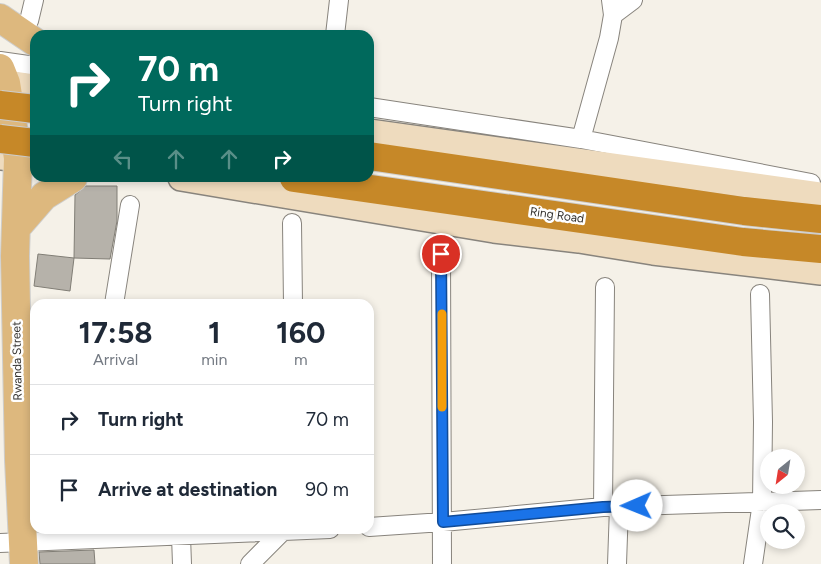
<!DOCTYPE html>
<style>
:root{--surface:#fff;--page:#f6f6f7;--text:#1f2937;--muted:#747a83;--line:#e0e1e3}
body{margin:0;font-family:Figtree,sans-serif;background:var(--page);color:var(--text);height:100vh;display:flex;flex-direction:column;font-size:19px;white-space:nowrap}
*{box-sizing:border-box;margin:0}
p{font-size:16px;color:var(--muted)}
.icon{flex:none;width:28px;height:28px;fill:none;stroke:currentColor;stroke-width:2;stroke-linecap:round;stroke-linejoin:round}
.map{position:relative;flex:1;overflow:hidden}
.panel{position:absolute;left:30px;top:299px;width:344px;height:235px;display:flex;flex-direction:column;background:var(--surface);border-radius:15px;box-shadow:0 2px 8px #0003}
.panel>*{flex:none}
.hud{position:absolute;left:30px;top:30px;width:344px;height:152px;border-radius:15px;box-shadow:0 2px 8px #0003;background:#00695c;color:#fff;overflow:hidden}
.needle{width:32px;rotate:210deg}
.controls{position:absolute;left:760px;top:449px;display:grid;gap:10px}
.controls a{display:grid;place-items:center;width:45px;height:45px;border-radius:50%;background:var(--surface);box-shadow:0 2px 8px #0003;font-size:25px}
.pin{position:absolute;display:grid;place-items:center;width:42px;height:42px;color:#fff;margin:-21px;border:2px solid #fff;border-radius:50%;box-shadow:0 1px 5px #0007}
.me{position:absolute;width:55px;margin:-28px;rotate:269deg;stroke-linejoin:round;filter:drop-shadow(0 0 4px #0008)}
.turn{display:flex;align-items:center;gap:18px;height:105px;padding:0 25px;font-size:22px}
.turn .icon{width:65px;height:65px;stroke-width:2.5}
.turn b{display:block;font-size:35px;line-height:42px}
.lanes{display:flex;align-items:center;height:48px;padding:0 25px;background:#0003;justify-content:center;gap:25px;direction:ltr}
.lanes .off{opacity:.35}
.eta{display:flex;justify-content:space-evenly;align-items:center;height:85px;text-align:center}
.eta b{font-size:30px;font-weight:700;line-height:35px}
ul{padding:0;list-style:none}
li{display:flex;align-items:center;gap:15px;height:70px;padding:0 25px;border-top:1px solid var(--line)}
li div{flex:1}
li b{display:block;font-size:19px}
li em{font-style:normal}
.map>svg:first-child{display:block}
.building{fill:#b6b2aa;stroke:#817e76}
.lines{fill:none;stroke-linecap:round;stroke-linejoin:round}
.street-casing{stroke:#88847d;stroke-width:20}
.secondary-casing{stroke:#88847d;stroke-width:28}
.primary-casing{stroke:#cececd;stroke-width:30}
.highway-casing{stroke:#cececd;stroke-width:30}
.street{stroke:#fff;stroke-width:18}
.secondary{stroke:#eedbbe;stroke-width:25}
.primary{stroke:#ddb87e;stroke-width:28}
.highway{stroke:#c68828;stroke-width:28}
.highway-bridge-casing{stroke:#cececd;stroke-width:30;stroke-linecap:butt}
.highway-bridge{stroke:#c68828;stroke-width:28}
.route-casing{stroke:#114b97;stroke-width:12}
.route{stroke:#1a73e8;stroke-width:9}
.slow{stroke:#f59e0b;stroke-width:9}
.labels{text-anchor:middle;stroke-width:5;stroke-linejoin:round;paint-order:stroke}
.street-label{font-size:12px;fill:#33312e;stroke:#fff}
</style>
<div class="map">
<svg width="821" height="564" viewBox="0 0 821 564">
<rect width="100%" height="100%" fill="#f5f1e8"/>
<path class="building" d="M86,186H117V221L110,259L74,258L75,195Z
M38,254L74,258L70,291L34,286Z
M94,550L95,564H40L39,552Z"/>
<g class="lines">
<g class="street-casing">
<path id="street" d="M613,15L633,0
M29,21L34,0
M335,35L339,0
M0,61L35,66
M369,107L581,139L811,183
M581,139L609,38L613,15L611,0
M292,223L293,304
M441,254L442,564
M114,304L130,205
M603,507L605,287
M369,527L443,522L603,507L821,500
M181,536L182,564
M0,543L330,529
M250,564L283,531
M617,564L619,507
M753,564L762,502L763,422L760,294"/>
</g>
<g class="secondary-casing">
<path id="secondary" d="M0,82L35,87
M369,132L821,195
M0,157L35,160
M181,178L494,230L579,240L653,252L821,272"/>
</g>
<g class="primary-casing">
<path id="primary" d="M0,18L35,42
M0,68L6,83L18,158L15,256L19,460L24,564
M17,227L44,196L73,178"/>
</g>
<g class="highway-casing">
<path id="highway" d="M369,156L744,211L821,219
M294,178L743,242L821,249"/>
</g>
<use href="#street" class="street"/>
<use href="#secondary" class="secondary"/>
<use href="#primary" class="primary"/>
<use href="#highway" class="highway"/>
<g class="highway-bridge-casing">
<path id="highway-bridge" d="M0,105L35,109
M0,139L35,143"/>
</g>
<use href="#highway-bridge" class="highway-bridge"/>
</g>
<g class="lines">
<g class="route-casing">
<path id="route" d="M441,254L443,522L603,507L637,506"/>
</g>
<use href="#route" class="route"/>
<path class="slow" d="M442,314V407"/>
</g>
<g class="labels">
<g class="street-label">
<text transform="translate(557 215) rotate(8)" y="4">Ring Road</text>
<text transform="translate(17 361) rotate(-91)" y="4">Rwanda Street</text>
</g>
</g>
</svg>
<div class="controls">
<a><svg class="needle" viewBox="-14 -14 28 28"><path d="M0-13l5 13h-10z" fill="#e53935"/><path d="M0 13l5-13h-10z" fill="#747a83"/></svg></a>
<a><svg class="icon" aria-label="search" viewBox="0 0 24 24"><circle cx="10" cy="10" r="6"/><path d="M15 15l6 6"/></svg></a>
</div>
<div class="pin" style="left:441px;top:254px;background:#d93025"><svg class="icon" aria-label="arrive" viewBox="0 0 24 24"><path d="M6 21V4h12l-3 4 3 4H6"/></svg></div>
<svg class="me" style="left:637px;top:506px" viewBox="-20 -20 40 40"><circle r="19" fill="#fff"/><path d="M0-13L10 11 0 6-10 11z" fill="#1a73e8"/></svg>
<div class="hud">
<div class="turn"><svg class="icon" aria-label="right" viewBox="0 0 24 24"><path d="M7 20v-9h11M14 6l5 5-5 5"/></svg><div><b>70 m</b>Turn right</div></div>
<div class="lanes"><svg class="icon off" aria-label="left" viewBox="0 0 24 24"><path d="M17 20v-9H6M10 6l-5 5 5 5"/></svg><svg class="icon off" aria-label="ahead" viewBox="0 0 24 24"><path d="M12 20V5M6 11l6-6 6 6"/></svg><svg class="icon off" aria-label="ahead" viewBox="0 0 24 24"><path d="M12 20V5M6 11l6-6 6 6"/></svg><svg class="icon" aria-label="right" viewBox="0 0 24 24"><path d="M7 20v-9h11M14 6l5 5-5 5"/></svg></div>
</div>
<section class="panel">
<div class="eta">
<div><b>17:58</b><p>Arrival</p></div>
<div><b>1</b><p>min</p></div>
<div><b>160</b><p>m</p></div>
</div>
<ul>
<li><svg class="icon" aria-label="right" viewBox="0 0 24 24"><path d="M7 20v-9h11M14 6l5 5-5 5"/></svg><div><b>Turn right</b></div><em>70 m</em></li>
<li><svg class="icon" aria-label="arrive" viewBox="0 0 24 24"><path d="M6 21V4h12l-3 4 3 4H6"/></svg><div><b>Arrive at destination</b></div><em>90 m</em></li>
</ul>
</section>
</div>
